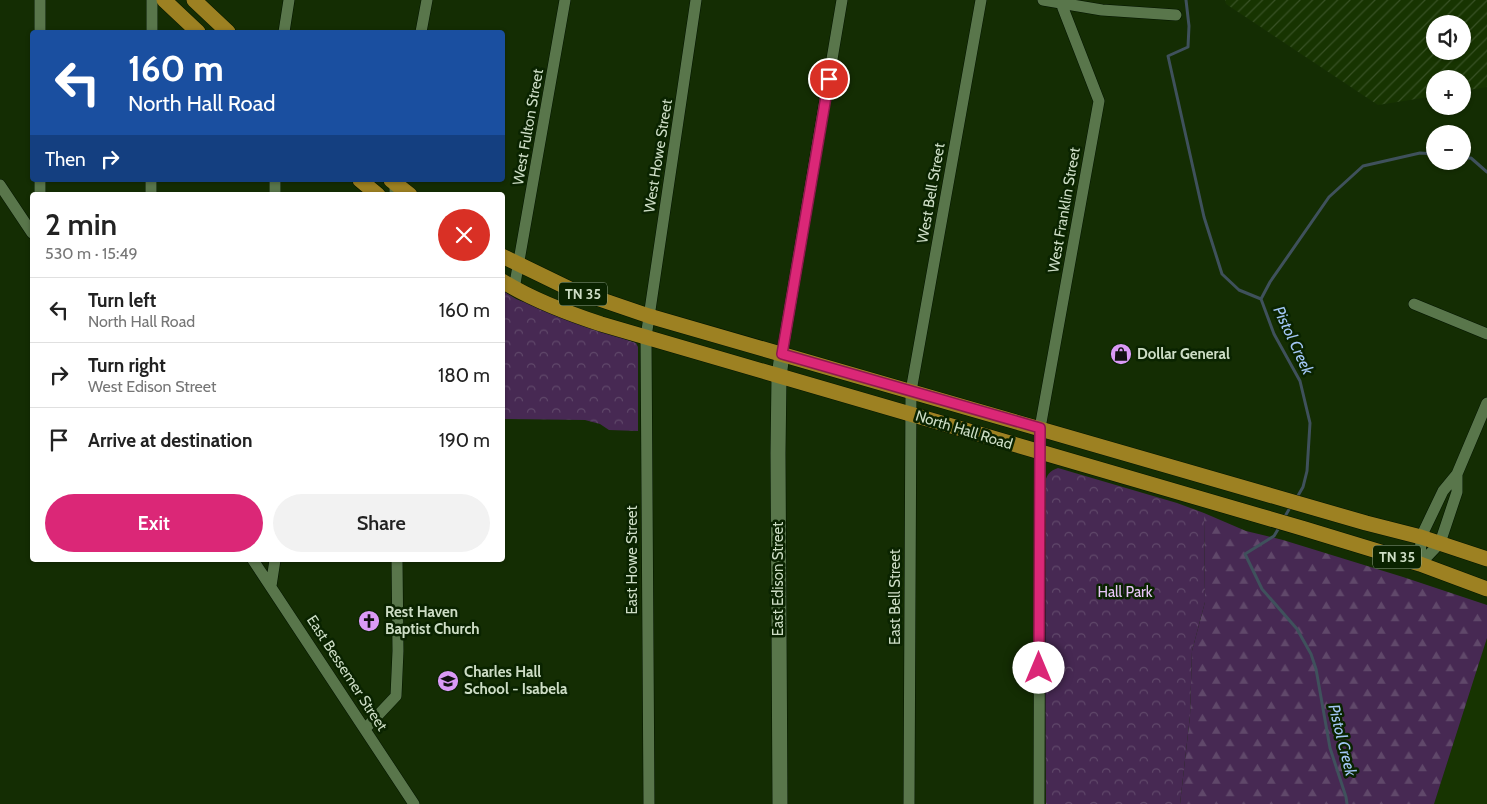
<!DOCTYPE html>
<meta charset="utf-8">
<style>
:root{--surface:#fff;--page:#f2f2f2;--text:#222;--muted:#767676;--line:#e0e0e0;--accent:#db2777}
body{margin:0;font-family:Cabin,sans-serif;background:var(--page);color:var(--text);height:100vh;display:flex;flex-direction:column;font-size:19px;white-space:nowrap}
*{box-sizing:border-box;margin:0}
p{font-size:16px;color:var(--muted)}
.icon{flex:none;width:28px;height:28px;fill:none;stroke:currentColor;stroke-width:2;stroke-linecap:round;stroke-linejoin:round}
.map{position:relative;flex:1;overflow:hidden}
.side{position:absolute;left:30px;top:192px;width:475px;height:370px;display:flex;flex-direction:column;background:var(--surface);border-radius:5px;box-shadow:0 1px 4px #0004}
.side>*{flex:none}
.banner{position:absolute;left:30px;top:30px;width:475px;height:152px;border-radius:5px;box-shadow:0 1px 4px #0004;background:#1a4fa0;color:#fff;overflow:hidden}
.controls{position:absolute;left:1426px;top:15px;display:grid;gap:10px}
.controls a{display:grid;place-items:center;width:45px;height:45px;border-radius:50%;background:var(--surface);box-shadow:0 1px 4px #0004;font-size:25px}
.pin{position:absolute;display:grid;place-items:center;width:42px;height:42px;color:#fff;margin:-21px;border:2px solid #fff;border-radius:50%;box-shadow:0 1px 5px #0007}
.me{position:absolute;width:55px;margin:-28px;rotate:0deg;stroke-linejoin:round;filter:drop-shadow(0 0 4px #0008)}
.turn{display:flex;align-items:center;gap:18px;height:105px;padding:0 15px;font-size:22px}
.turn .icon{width:65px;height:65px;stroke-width:2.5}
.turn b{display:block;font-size:35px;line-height:42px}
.then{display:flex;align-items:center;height:48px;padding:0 15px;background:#0003;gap:10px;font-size:19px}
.round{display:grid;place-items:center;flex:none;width:52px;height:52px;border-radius:26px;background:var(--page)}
.overview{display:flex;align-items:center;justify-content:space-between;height:85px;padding:0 15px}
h1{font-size:30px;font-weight:600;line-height:38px}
.cta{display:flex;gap:10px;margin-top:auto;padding:10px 15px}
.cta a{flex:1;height:58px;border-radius:30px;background:var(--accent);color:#fff;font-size:20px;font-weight:600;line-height:58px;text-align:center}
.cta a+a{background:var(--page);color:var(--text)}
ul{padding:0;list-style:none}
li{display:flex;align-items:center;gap:15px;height:65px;padding:0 15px;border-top:1px solid var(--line)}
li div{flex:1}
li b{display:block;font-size:19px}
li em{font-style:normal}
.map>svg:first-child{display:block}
.built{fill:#173401}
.industrial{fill:url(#industrial-furrows);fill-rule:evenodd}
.forest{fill:url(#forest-firs)}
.park{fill:url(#park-crowns)}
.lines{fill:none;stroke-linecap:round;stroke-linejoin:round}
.stream{stroke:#3f515c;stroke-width:3}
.street-casing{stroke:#031400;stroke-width:12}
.secondary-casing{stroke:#031400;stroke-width:16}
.primary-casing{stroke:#031400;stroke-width:16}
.street{stroke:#59764b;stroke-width:11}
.secondary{stroke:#59764b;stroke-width:15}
.primary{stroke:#9d8122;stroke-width:15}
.route-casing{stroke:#8e194d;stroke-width:12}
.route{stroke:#db2777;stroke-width:9}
.labels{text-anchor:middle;stroke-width:5;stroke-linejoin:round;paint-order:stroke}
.shield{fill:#0a2300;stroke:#92a58a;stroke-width:1}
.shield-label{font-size:14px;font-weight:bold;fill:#cdddc5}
.street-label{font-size:15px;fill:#cdddc5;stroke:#0a2300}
.poi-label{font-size:15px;font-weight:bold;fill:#cdddc5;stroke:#0a2300;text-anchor:start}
.park-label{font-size:15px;fill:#e8c5f7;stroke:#0a2300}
.water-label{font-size:16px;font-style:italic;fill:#a3c7f6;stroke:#0a2300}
</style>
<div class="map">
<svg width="1487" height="804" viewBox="0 0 1487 804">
<defs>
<pattern id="industrial-furrows" width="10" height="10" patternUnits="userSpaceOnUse" patternTransform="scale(1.25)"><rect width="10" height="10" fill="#173401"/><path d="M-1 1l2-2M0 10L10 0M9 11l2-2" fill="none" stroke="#385125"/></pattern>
<pattern id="forest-firs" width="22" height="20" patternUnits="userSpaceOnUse" patternTransform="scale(1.25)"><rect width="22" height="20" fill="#472953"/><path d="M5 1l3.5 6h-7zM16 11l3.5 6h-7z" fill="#60486a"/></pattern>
<pattern id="park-crowns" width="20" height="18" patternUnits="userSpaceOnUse" patternTransform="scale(1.25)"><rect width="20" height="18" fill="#472953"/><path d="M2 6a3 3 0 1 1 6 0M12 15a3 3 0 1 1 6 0" fill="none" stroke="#60486a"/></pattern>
</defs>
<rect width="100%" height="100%" fill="#142d03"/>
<path class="built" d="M1487,638V804H1434Z"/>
<path class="industrial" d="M1225,0H1487V87L1463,91L1462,79H1435V96L1378,105L1226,4ZM1435,24H1462V51H1435Z"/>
<path class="forest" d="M1204,513L1246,531L1283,540L1403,577L1487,605V638L1434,804H1180L1190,716L1192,651L1205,602Z"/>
<path class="park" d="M502,289C508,295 520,302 527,302L563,317L636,343L638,347V431L609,430L600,424L585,420L503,419Z
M1058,468L1177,503L1204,513L1205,602L1192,651L1190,716L1180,804H1046L1044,484C1047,475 1049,471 1058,468Z"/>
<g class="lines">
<path class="stream" d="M1186,0L1189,26L1188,47L1168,56L1204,217L1222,274L1239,290L1261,299L1274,334L1300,381L1310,423L1307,471L1303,487L1296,499
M1462,158H1471L1487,172
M1261,299L1270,282L1329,197L1363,166L1420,153L1435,154
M1284,518L1291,506
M1280,526L1274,536L1245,554L1262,589L1297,629L1311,654L1316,669L1330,748L1346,797L1347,804"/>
<g class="street-casing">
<path id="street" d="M1043,0L1102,10L1176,15
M40,32V0
M152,32V0
M284,32L289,0
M421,32L427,0
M275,180V195
M0,185L32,233
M40,195V180
M151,195V180
M395,195V180
M514,289L565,0
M1414,304L1487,334
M782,354L842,0
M253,560L414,804
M1420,564L1421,537L1443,491L1457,474L1487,403
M1420,564L1440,543L1457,492V474
M271,586L275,560
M365,729L396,696L398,651L397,560
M649,804L646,337L696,0
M909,804L911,391L981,0
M1039,804L1040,428L1099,101L1061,3"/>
</g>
<g class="secondary-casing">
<path id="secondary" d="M780,804L778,453L779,377L782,354"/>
</g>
<g class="primary-casing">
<path id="primary" d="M164,0L198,32
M194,0L228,32
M360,180L378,195
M391,180L410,195
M502,256L570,289L649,316L1366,523L1421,537L1487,559
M502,281C533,300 567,313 601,324L1305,529L1420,564L1487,589"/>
</g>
<use href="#street" class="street"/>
<use href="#secondary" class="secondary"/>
<use href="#primary" class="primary"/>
</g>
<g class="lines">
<g class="route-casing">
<path id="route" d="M829,79L782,354L1040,428L1039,668"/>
</g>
<use href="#route" class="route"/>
</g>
<defs>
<g id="shop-disc" transform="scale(1.125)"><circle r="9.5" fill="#da9af6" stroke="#0a2300"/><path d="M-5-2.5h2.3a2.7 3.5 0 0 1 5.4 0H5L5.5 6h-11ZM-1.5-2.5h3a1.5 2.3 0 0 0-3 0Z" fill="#111"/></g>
<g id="church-disc" transform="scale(1.125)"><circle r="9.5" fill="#da9af6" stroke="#0a2300"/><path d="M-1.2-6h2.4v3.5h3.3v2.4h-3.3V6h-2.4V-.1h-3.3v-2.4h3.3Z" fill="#111"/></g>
<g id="school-disc" transform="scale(1.125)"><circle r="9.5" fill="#da9af6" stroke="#0a2300"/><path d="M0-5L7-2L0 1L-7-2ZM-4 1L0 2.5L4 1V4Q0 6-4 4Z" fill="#111"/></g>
</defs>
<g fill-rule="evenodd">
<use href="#shop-disc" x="1121" y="354"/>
<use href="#church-disc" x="369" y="621"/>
<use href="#school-disc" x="448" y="681"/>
</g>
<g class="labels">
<g class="shield">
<rect x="559" y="282.5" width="48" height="23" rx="4"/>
<rect x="1373" y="545.5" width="48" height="23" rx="4"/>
</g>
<g class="shield-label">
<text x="583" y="299">TN 35</text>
<text x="1397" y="562">TN 35</text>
</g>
<g class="street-label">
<text transform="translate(528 127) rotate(-80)" y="5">West Fulton Street</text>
<text transform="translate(658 156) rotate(-81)" y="5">West Howe Street</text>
<text transform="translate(931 193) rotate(-80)" y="5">West Bell Street</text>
<text transform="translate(1064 210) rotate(-80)" y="5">West Franklin Street</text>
<text transform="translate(964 430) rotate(17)" y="5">North Hall Road</text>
<text transform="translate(632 560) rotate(-90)" y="5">East Howe Street</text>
<text transform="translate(778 579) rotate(-90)" y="5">East Edison Street</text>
<text transform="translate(895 597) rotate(-90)" y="5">East Bell Street</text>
<text transform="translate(347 673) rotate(57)" y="5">East Bessemer Street</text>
</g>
<g class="poi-label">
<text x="1137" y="359">Dollar General</text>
<text x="385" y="617">Rest Haven<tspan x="385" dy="17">Baptist Church</tspan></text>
<text x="464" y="677">Charles Hall<tspan x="464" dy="17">School - Isabela</tspan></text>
</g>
<g class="park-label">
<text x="1125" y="597">Hall Park</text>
</g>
<g class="water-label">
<text transform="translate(1294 340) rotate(65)" y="6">Pistol Creek</text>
<text transform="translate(1343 740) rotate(76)" y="6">Pistol Creek</text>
</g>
</g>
</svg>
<div class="controls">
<a><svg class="icon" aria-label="sound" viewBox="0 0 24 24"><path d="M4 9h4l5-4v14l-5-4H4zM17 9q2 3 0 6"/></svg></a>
<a>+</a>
<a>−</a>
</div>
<div class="pin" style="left:829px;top:79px;background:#d93025"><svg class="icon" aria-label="arrive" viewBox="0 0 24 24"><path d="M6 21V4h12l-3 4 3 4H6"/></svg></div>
<svg class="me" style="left:1039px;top:668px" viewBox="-20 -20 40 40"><circle r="19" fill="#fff"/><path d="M0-13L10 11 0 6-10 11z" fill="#db2777"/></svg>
<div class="banner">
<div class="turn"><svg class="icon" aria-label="left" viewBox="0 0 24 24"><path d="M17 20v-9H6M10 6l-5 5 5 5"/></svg><div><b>160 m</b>North Hall Road</div></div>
<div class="then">Then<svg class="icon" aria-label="right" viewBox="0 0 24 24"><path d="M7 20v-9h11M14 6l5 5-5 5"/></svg></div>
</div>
<section class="side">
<div class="overview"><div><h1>2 min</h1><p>530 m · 15:49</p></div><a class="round" style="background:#d93025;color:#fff"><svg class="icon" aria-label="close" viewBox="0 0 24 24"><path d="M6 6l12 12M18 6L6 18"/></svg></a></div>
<ul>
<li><svg class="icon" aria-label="left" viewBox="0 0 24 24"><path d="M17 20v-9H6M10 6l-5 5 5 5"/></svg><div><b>Turn left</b><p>North Hall Road</p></div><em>160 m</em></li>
<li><svg class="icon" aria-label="right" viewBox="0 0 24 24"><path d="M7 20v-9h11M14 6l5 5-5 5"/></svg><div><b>Turn right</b><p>West Edison Street</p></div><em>180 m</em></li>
<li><svg class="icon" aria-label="arrive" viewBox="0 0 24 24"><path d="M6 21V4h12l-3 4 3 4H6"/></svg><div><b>Arrive at destination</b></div><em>190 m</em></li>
</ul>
<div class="cta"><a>Exit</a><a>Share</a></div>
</section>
</div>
